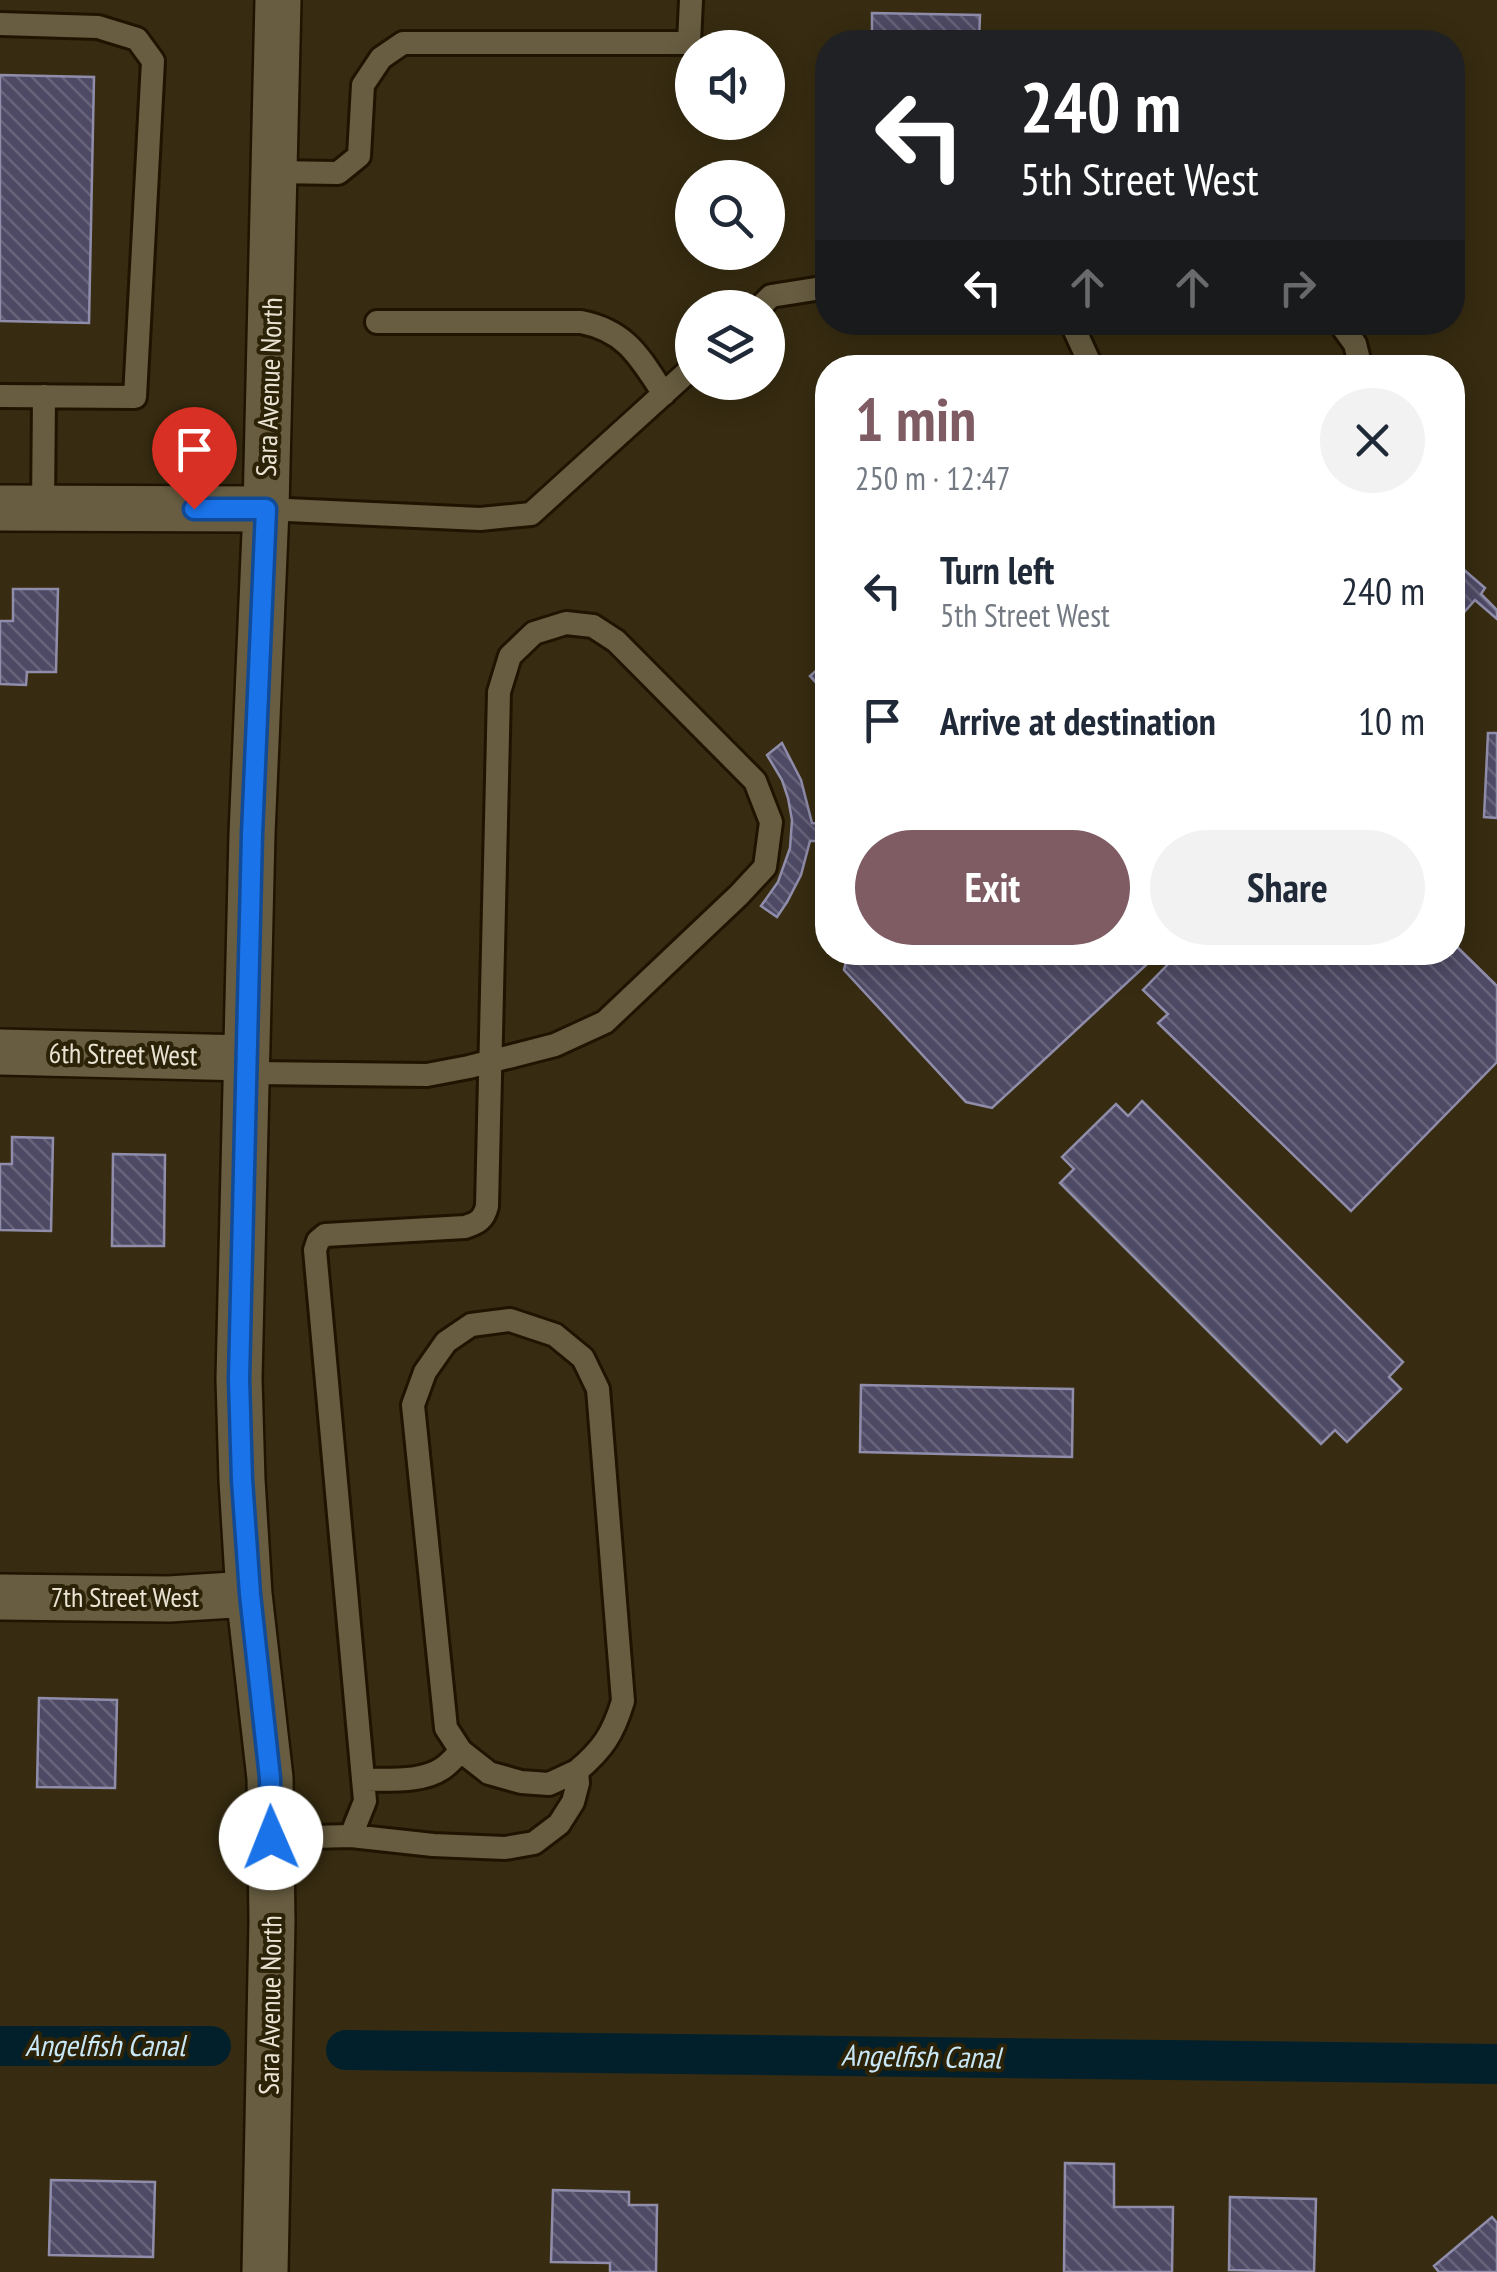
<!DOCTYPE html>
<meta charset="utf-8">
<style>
:root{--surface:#fff;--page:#f2f2f3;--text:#1f2937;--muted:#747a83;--accent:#7f5c64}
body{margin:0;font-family:"PT Sans Narrow",sans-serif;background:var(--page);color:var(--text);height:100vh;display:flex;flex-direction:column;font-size:38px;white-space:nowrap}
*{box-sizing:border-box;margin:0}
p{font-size:32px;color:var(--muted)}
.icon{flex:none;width:55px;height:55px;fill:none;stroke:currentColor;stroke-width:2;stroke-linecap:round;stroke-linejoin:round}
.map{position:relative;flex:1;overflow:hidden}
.details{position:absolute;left:815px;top:355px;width:650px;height:610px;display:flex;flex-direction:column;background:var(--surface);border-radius:40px;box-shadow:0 5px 25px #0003}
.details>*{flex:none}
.top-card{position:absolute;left:815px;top:30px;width:650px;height:305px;border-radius:40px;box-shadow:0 5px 25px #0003;background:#202124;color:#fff;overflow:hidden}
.controls{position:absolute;left:675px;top:30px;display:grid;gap:20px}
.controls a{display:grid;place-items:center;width:110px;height:110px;border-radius:50%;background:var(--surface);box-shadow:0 5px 25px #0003;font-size:50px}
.pin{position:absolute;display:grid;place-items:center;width:85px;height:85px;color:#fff;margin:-102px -42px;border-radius:50% 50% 50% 0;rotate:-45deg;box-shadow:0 0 10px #0007}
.pin .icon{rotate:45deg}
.me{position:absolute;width:110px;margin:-55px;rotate:359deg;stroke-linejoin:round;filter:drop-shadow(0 0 8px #0008)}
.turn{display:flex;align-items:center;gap:35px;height:210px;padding:0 40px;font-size:45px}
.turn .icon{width:130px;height:130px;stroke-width:2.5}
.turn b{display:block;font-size:70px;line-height:85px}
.lanes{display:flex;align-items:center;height:95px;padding:0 40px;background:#0003;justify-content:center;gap:50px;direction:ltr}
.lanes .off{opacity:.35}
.round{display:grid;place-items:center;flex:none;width:105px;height:105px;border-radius:52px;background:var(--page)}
.summary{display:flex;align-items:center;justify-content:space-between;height:170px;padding:0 40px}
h1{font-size:60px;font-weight:700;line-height:75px;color:var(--accent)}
.button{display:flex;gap:20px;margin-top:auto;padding:20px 40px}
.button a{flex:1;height:115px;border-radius:60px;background:var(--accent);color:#fff;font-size:40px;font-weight:700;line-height:115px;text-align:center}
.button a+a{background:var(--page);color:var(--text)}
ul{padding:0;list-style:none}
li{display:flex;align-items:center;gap:30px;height:130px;padding:0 40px}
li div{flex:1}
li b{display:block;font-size:38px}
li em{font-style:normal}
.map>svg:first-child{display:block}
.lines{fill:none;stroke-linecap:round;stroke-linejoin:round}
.canal{stroke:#02202c;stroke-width:40}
.building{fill:url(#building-back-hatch);stroke:#908dab;stroke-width:2.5}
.lane-casing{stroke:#1e1400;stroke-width:28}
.street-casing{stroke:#1e1400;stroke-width:50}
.lane{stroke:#685d41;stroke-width:22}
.street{stroke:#685d41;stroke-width:45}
.route-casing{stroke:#114b97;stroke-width:25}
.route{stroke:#1a73e8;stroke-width:18}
.labels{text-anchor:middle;stroke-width:8;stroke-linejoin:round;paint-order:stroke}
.street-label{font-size:28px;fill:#eae3d3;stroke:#2c2207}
.water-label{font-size:30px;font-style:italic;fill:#c8e8f8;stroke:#2c2207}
</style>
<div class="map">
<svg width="1497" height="2272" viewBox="0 0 1497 2272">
<defs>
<pattern id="building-back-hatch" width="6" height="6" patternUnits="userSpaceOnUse" patternTransform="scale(2.5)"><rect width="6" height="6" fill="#4e4a65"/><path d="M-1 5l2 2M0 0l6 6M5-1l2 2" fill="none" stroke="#68647a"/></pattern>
</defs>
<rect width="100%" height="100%" fill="#372c11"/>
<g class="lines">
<path class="canal" d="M0,2046H211
M346,2050L1497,2064"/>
</g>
<path class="building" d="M872,13L980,15L979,42H872Z
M0,75L94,77L89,323L0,321Z
M1455,562L1485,588L1481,594L1497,610V619L1475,600L1452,626V565Z
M13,589H58L56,672H27L26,685L0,684V621H13Z
M828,660V696L810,676Z
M1488,733H1497V818L1484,817Z
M782,743L801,780L812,823L828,824V841H810L801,875L787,902L777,917L761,906L778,882L790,848L792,820L788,798L782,780L767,755Z
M1452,942L1497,986V1062L1351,1211L1158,1023L1168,1014L1143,990L1180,952H1452Z
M848,952H1160L992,1108L966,1102L844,970Z
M1142,1101L1403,1362L1389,1377L1401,1389L1347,1442L1335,1430L1321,1444L1060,1183L1074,1169L1062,1157L1116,1104L1128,1116Z
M12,1137L53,1138L51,1231L0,1230V1164H12Z
M113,1154L165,1155L164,1246H112Z
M861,1385L1073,1389L1072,1457L860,1452Z
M39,1698L117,1700L115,1788L37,1787Z
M1065,2163L1114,2164V2207H1173L1172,2272H1064Z
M51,2180L155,2182L153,2257L49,2255Z
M553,2190L629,2192V2205H657L656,2272H610V2263L551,2262Z
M1230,2197L1316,2199L1314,2272L1229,2270Z
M1492,2217L1497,2223V2272H1439L1434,2266Z"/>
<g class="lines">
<g class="lane-casing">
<path id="lane" d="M0,24L98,27L137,39L153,61L135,397L0,396
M275,172L338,173L359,156L363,85L381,58L403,43H689L691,0
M759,308L771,296L828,287
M377,322H581C627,331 640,358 664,394
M1071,322L1092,368
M1339,322L1355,344L1361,368
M43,508L44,396
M266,509L480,519L531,514L692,368
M246,1073L427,1075L469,1067L555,1045L605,1022L739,895L765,867L771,822L755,781L616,641L593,626L566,623L534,633L510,656L499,692L487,1206C484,1219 478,1223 465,1227L325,1235L318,1241L315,1250L365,1801L351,1836L271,1838
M363,1780C388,1779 422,1783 443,1768C449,1764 455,1757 461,1751
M351,1836L433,1845L505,1848L534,1843L559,1824L573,1802L578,1783L577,1771C603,1749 613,1734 623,1701L598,1389L583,1358L555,1335L510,1320L471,1325L446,1342L425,1372L413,1405L446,1728L461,1751L489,1773L521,1782L549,1784L577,1771"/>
</g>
<g class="street-casing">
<path id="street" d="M0,508L266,509
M0,1052L246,1058
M0,1597L169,1599L249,1594
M265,2272L272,1921L270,1778L249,1594L242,1480L239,1379L252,834L266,509L278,0"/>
</g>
<use href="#lane" class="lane"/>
<use href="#street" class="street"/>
</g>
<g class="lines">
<g class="route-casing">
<path id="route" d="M194,509H266L252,834L239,1379L242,1480L250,1594L270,1778L271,1838"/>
</g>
<use href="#route" class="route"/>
</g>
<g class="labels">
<g class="street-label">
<text transform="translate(269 387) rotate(-88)" y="10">Sara Avenue North</text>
<text transform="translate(123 1054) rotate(1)" y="10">6th Street West</text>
<text x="125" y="1607">7th Street West</text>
<text transform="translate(270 2005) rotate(-89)" y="10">Sara Avenue North</text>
</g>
<g class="water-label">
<text x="105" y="2056">Angelfish Canal</text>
<text transform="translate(921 2057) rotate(1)" y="10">Angelfish Canal</text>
</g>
</g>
</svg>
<div class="controls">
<a><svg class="icon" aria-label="sound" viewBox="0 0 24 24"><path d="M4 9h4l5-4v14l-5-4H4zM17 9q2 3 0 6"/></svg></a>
<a><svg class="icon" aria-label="search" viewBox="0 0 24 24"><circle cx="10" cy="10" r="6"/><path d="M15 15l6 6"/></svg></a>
<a><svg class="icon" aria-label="layers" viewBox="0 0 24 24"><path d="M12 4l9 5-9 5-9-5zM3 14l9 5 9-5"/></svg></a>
</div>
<div class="pin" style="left:194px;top:509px;background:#d93025"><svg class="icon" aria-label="arrive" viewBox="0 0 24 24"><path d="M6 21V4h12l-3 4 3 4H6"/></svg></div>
<svg class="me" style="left:271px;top:1838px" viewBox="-20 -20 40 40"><circle r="19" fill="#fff"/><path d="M0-13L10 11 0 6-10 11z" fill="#1a73e8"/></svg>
<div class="top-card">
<div class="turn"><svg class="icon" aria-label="left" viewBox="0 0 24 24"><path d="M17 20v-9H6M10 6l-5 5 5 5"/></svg><div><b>240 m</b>5th Street West</div></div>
<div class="lanes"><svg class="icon" aria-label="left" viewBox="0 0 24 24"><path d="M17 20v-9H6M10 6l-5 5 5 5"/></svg><svg class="icon off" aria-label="ahead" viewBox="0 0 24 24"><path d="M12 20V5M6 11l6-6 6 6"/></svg><svg class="icon off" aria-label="ahead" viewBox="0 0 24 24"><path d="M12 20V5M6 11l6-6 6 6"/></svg><svg class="icon off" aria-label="right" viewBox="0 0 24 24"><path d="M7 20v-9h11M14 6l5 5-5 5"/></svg></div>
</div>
<section class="details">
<div class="summary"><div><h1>1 min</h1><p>250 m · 12:47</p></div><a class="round"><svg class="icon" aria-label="close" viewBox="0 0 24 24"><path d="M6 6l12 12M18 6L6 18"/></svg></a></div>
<ul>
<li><svg class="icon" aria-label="left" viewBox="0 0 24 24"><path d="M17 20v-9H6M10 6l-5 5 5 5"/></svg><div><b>Turn left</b><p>5th Street West</p></div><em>240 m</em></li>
<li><svg class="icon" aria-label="arrive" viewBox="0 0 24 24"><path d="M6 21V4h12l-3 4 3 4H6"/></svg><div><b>Arrive at destination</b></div><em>10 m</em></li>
</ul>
<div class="button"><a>Exit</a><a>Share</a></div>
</section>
</div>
